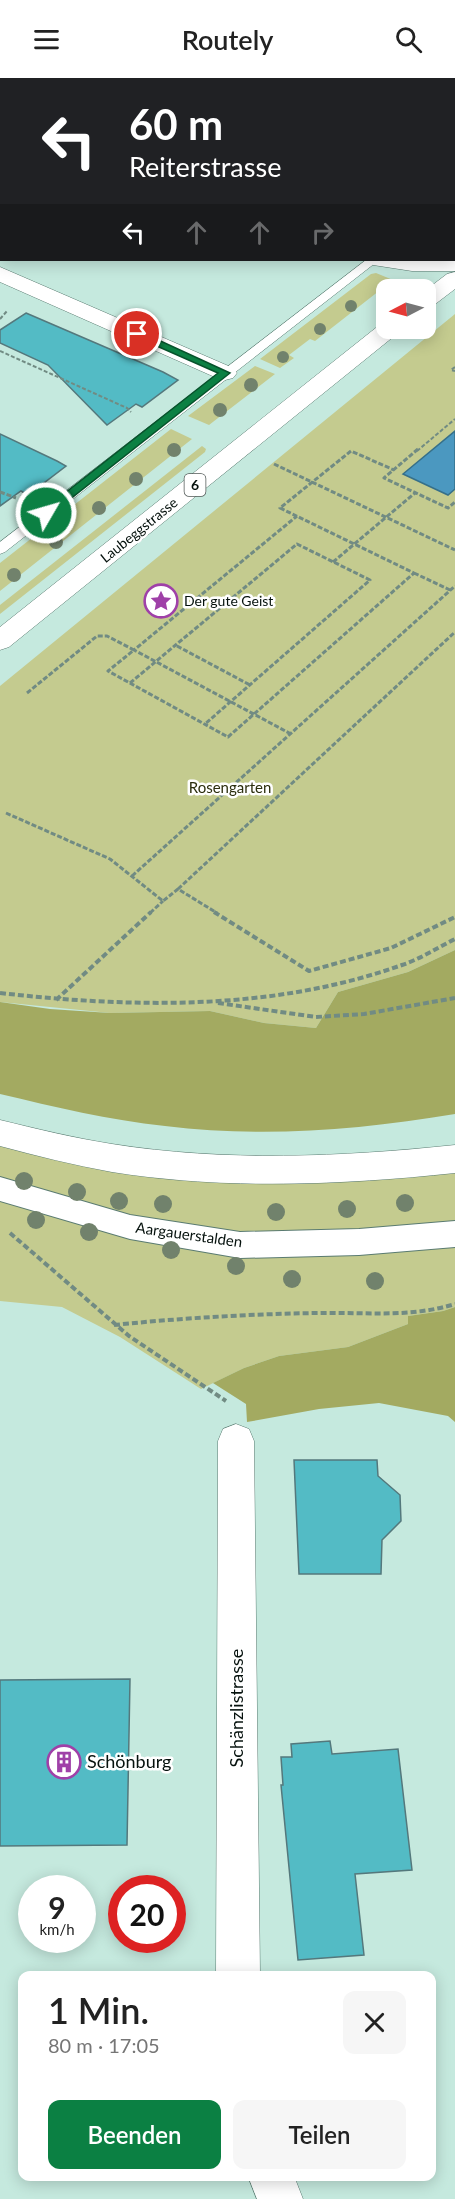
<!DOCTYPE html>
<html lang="de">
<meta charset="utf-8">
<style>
:root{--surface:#fff;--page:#f6f6f6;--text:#222;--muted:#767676;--accent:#0b8043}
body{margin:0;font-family:Lato,sans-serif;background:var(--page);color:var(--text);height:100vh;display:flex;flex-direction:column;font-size:22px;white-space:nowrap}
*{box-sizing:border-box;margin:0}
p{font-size:20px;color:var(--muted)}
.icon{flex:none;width:33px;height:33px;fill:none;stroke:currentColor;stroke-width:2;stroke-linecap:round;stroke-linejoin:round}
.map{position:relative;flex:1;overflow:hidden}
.sheet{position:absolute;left:18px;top:1893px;width:418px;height:210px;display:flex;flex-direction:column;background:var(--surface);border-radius:12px;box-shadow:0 3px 15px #0003}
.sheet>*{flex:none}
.banner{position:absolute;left:0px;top:0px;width:456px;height:183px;box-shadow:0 3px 15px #0003;background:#202124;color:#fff;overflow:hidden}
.needle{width:39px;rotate:264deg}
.tools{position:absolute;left:376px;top:201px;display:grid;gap:12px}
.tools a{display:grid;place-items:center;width:60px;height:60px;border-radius:12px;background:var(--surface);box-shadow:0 3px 15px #0003;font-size:30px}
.speed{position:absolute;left:18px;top:1797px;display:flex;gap:12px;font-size:30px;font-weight:700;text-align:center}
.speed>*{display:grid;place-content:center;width:78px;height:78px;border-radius:50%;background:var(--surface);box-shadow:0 3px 15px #0003;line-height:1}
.speed small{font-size:15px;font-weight:400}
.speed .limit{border:9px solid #d22;background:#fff;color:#111}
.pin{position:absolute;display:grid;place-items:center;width:51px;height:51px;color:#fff;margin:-26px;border:3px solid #fff;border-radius:50%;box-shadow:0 2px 6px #0007}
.me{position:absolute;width:66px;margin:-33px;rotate:52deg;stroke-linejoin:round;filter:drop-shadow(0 0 4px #0008)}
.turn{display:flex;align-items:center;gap:21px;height:126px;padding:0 30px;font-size:27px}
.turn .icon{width:78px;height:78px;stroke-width:2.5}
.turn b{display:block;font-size:42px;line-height:51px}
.lanes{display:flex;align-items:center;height:57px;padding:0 30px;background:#0003;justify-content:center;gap:30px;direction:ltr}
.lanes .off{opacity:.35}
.round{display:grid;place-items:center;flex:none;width:63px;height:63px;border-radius:12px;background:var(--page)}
.summary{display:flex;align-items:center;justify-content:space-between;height:102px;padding:0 30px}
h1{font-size:36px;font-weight:600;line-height:45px}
.action{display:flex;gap:12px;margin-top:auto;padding:12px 30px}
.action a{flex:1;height:69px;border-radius:12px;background:var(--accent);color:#fff;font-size:24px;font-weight:600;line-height:69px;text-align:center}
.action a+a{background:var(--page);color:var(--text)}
header{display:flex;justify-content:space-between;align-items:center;height:78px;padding:0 30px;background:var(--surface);font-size:27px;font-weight:600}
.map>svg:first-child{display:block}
.green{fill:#c4cb8f}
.forest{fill:#a3aa61}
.water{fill:#4b98c0;stroke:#36708a;stroke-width:1.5}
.building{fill:#53bbc5;stroke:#54787c;stroke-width:1.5}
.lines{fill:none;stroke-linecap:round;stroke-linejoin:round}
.service-casing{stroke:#5a7b71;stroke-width:1}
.pedestrian-casing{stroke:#5a7b71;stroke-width:2}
.minor-casing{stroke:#5a7b71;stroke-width:1}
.secondary-casing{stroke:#5a7b71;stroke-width:1}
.primary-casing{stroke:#5a7b71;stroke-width:1}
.path-far2{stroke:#718b83;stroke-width:2;stroke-dasharray:4 2;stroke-linecap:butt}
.path-far1{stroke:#718b83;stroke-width:3;stroke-dasharray:5 2;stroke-linecap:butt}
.path{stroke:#718b83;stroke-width:4;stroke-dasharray:6 3;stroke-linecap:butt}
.service{fill:#fff;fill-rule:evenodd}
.pedestrian{fill:#fff;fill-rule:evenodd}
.minor{fill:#fff;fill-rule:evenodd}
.secondary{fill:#fff;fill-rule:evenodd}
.primary{fill:#fff;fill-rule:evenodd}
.tree{fill:#71826c}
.route{fill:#0b8043;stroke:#07532c;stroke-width:1.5}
.labels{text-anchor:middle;stroke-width:5;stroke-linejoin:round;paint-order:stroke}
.shield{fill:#fff;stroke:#505856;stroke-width:1.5}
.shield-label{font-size:14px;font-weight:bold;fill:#05110d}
.far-street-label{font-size:14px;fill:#05110d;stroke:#fff}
.far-poi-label{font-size:14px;fill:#05110d;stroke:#fff;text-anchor:start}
.park-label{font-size:15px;fill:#2c2e0e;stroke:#fff}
.street-label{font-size:15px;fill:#05110d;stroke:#fff}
.near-street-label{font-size:18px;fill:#05110d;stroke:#fff}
.near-poi-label{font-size:18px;fill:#05110d;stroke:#fff;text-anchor:start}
</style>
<header><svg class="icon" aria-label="menu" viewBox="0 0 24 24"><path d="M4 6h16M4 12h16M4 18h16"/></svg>Routely<svg class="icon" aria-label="search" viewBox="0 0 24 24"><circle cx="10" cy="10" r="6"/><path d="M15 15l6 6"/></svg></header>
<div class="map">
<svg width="455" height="2121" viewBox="0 0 455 2121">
<rect width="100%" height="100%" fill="#c5e9de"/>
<path class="green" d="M376,195L393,202L315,263L310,261L289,277L294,280L280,290L260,281L371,196Z
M455,236V872L408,894L338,914L316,950L264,945L210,933L110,935L0,924V608Z
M255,288L275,296L209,347L188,338Z
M171,351L192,361L0,513V485Z
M202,368L206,371L205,374L0,536V527Z
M0,1058L81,1077L455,1084V1229L443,1233L408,1238V1246L348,1269L279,1278L244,1290L201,1311L120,1259L62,1229L0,1223Z"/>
<path class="forest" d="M455,872V1036C359,1052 262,1060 165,1048C109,1042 55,1029 0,1016V924L50,931L110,935L210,933L264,945L316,950L338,914L408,894Z
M455,1229V1344L448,1338L379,1325L319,1331L247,1344L246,1326L213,1305L244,1290L279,1278L348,1269L408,1246V1238L443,1233Z"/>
<path class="water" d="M455,353V411L448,417L403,396Z"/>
<path class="building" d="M26,235L163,294L178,302L142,329L136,326L107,347L48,287L0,265V252Z
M0,356L57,383L66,388L28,417L21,413L0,428Z
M294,1382H377L378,1398L400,1417L401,1443L382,1462L381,1496H299Z
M130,1601L127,1767L0,1768V1602Z
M330,1663L332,1676L398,1671L412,1792L355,1796L364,1877L298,1882L281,1707H283L281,1679H292L291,1666Z"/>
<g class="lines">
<g class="service-casing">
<path id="service" d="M366,182H379L5,474L0,476V464Z"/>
</g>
<g class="pedestrian-casing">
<path id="pedestrian" d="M0,1099L130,1137L240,1154L359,1151L455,1143V1169L359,1177L240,1180L130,1161L0,1123Z"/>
</g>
<g class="minor-casing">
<path id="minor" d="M38,0H59L60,2H39Z
M455,179V193H412L373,187L370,182H454Z
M0,189L233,290L237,295L233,300L225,302L217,300L0,204Z
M236,1346L249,1351L254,1363L260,1898H216L218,1363L223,1351Z
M248,2098H294L303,2121H257Z"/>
</g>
<g class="secondary-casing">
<path id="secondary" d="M221,0H241L242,2H222Z
M454,162H455V176H454Z
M0,1042C37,1051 74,1060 112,1066C226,1084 341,1079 455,1067V1095C341,1107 226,1112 112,1094C74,1087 37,1078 0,1068Z"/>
</g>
<g class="primary-casing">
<path id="primary" d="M455,194V211L434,227L426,229V212L447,196Z
M387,244V250H401L398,255L9,569L0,572V549L382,245Z"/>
</g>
<path class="path-far2" d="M0,241L7,233
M0,273L127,330L131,334
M455,289L451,292L455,293
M417,373L455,341"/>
<path class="path-far1" d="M418,371L384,400L448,430L455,424
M274,386L455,472
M0,414L16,420
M333,484L415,415
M414,495L450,512
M177,568L250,607
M130,605L297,466L370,502L205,646
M27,615L97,558H107L134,572L108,593L228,659L414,495L280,430L351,373L394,392
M291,656L134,572L297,438
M6,735L110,781L163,823L178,811L217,835
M132,798L455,508
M178,811L455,554
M150,835L163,823"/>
<path class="path" d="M214,834L309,893L391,870L455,839
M0,915C134,930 273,933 402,887C420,881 437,870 455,861
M56,922L151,834
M218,925L316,939L364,936L455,920
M10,1155L129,1258L226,1323
M114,1247C182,1240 251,1236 319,1235C365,1234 410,1240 455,1226"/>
<use href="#service" class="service"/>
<use href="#pedestrian" class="pedestrian"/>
<use href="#minor" class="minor"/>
<use href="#secondary" class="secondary"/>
<use href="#primary" class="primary"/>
</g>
<g class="tree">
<circle cx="351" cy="228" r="6"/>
<circle cx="320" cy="251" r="6"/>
<circle cx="283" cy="279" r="6"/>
<circle cx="251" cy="307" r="7"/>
<circle cx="220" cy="332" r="7"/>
<circle cx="174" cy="372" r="7"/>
<circle cx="136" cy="401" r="7"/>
<circle cx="99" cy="430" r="7"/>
<circle cx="56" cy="464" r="7"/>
<circle cx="14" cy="497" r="7"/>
<circle cx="24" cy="1103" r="9"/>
<circle cx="77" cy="1114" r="9"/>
<circle cx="119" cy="1123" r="9"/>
<circle cx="405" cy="1125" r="9"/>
<circle cx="163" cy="1126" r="9"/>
<circle cx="347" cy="1131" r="9"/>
<circle cx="276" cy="1134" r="9"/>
<circle cx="36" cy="1142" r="9"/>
<circle cx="89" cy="1154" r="9"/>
<circle cx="171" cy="1172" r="9"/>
<circle cx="236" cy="1188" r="9"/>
<circle cx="292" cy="1201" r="9"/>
<circle cx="375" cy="1203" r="9"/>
</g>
<path class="route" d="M134,254H141L230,295L50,437H42V433L218,295L134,258Z"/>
<defs>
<g id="sight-ring" transform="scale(1.725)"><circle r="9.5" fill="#fff" stroke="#9f40a8" stroke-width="1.5"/><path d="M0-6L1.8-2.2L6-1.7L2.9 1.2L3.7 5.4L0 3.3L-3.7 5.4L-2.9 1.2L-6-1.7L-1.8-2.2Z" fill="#9f40a8"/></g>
<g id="building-ring" transform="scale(1.725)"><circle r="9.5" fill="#fff" stroke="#9f40a8" stroke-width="1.5"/><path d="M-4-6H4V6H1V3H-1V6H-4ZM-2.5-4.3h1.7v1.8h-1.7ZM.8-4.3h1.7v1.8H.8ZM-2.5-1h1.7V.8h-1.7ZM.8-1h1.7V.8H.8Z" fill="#9f40a8"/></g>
</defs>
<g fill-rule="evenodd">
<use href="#sight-ring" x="161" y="523"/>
<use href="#building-ring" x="64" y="1684"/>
</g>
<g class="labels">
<rect class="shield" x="184.5" y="396" width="21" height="22" rx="4.5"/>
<g class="shield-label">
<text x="195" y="412">6</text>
</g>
<g class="far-street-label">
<text transform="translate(139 452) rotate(-39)" y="5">Laubeggstrasse</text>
</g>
<g class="far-poi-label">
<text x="184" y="528">Der gute Geist</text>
</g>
<g class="park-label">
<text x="230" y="715">Rosengarten</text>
</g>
<g class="street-label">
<text transform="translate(189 1157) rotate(8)" y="5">Aargauerstalden</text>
</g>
<g class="near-street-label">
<text transform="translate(237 1630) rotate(-90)" y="6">Schänzlistrasse</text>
</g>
<g class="near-poi-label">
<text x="87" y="1690">Schönburg</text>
</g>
</g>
</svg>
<div class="tools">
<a><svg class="needle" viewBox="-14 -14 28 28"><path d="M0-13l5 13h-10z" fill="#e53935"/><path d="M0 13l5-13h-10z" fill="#767676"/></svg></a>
</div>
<div class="speed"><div>9<small>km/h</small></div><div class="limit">20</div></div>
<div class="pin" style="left:137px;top:256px;background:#d93025"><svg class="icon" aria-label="arrive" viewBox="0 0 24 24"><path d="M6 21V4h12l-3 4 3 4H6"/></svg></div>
<svg class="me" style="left:46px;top:435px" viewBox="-20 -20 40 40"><circle r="17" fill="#0b8043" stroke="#fff" stroke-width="3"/><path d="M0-11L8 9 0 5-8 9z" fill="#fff"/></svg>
<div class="banner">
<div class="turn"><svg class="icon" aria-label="left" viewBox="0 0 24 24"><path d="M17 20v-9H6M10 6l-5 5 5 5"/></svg><div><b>60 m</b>Reiterstrasse</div></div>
<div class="lanes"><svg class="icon" aria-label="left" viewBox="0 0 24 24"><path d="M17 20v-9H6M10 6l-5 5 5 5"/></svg><svg class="icon off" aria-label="ahead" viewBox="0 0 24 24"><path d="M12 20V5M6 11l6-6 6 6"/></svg><svg class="icon off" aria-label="ahead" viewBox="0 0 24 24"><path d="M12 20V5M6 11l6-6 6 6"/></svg><svg class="icon off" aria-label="right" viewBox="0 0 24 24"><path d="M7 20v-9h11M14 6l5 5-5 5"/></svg></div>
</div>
<section class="sheet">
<div class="summary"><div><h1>1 Min.</h1><p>80 m · 17:05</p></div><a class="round"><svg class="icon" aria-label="close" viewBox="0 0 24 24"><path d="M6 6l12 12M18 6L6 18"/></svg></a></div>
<div class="action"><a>Beenden</a><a>Teilen</a></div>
</section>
</div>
